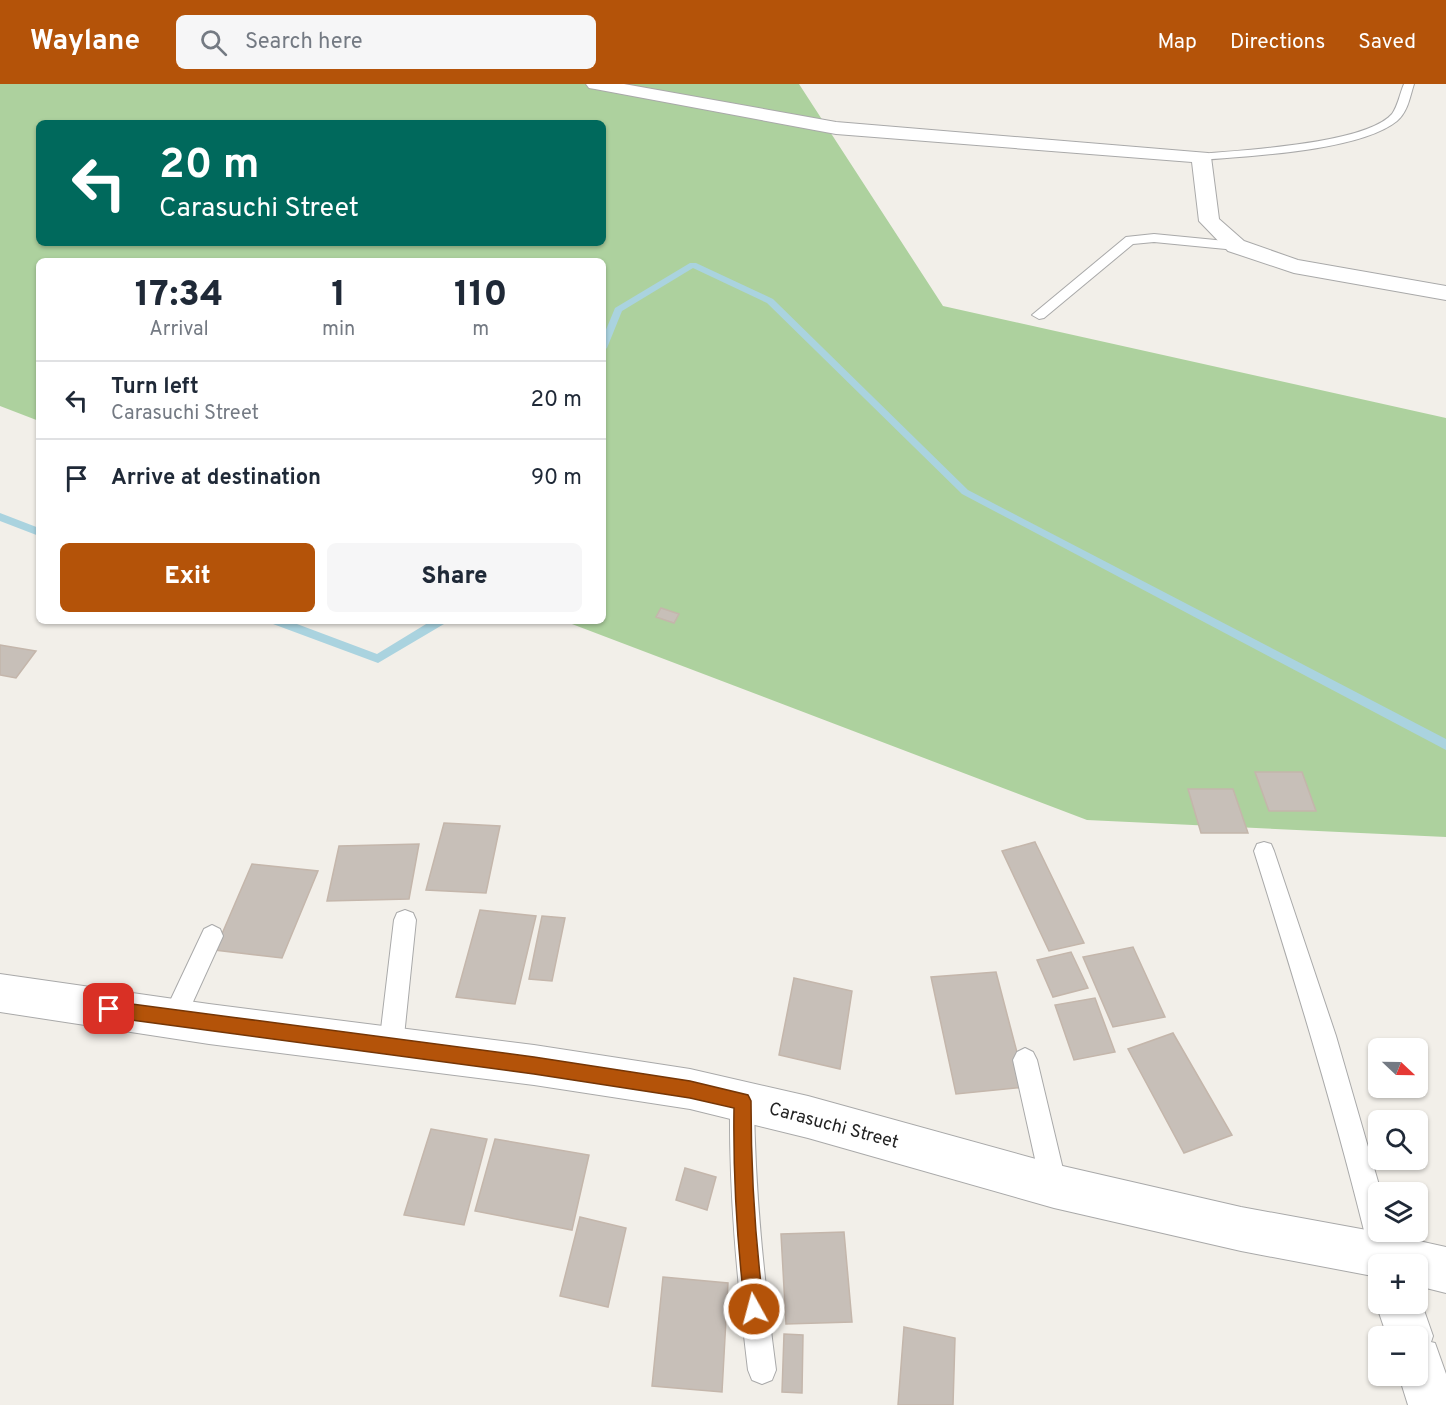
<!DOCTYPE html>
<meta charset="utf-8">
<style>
:root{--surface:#fff;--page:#f6f6f7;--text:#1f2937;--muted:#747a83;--line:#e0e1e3;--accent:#b45309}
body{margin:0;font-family:Overpass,sans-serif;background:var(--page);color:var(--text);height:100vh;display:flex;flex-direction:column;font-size:22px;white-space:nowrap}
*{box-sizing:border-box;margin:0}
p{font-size:20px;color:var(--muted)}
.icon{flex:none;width:33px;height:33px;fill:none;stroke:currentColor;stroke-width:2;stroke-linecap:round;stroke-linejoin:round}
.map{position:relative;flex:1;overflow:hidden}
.drawer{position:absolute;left:36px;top:174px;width:570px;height:366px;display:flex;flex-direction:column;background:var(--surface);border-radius:9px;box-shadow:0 2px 4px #0004}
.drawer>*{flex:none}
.top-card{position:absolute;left:36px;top:36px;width:570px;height:126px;border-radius:9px;box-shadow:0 2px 4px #0004;background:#00695c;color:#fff;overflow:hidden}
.needle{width:39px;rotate:112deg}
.controls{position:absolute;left:1368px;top:954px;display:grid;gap:12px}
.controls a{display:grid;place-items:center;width:60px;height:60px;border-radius:9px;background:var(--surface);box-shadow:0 2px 4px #0004;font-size:30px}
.pin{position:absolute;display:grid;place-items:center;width:51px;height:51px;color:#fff;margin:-26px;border-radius:12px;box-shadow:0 3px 9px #0006}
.me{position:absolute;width:66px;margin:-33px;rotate:353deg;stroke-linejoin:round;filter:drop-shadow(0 0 4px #0008)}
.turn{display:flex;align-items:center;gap:21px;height:126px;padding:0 24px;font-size:27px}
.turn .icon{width:78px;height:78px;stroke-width:2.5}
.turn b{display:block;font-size:42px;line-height:51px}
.eta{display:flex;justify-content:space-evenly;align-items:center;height:102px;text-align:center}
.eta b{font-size:36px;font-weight:800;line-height:42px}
.primary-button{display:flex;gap:12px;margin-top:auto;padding:12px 24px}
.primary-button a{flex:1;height:69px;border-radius:9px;background:var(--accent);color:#fff;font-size:24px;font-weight:800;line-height:69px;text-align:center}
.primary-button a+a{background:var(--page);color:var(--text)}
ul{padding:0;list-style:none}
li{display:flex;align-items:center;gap:18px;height:78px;padding:0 24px;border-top:2px solid var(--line)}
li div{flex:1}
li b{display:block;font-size:22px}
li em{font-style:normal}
header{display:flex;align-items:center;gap:36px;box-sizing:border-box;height:84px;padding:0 30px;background:var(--accent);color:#fff}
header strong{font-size:28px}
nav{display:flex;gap:33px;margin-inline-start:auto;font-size:21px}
.search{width:420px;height:54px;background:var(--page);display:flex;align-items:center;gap:15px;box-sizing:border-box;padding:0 21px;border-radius:9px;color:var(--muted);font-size:22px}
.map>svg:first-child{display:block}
.forest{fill:#add19e;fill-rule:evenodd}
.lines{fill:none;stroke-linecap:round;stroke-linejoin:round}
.stream{fill:#aad3df;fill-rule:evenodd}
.building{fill:#c7bfb8;stroke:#c4b6ab;stroke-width:1.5}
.service-casing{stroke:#a9a9a9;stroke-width:2}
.minor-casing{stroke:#a9a9a9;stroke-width:2}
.tertiary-casing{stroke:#a9a9a9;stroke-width:2}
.service{fill:#fff;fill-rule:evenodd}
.minor{fill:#fff;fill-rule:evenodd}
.tertiary{fill:#fff;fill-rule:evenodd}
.route{fill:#b45309;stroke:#753606;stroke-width:1.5}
.labels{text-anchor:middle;stroke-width:4.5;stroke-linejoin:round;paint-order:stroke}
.near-street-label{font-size:18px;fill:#222;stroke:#fff}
</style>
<header>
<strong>Waylane</strong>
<div class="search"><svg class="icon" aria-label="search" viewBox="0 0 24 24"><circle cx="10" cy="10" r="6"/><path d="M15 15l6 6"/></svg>Search here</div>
<nav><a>Map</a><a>Directions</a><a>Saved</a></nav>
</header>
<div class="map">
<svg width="1446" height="1321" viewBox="0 0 1446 1321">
<rect width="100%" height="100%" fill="#f2efe9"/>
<path class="forest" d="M0,0H799L943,222L1446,334V753L1087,736L564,537H603V177H39V337L0,322ZM39,39H603V159H39Z"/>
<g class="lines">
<path class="stream" d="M690,179H696L773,215L968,406L1446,655V666L962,410L767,219L693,184L622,227L607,264L603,267V253L615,224Z
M0,429L39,444V452L0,437Z
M272,537H289L377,570L431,537H445L444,540L378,579L273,540Z"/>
</g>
<path class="building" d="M661,524L679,530L674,539L656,533Z
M0,561L36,567L16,594L0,591Z
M1255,688H1302L1316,727H1269Z
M1188,705H1233L1248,749H1201Z
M444,739L500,742L486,809L426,806Z
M1035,758L1084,859L1049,867L1002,767Z
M419,760L409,815L327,817L339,762Z
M252,780L318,787L282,874L215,866Z
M480,826L536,832L515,920L456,913Z
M542,832L565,834L552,897L529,895Z
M1133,863L1165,933L1113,943L1083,873Z
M1071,868L1088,904L1053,913L1037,876Z
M996,888L1026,1003L956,1010L931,893Z
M794,894L852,907L840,985L779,971Z
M1095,914L1115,968L1074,976L1055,921Z
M1173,949L1232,1051L1184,1069L1128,965Z
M431,1045L487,1055L464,1141L404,1131Z
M495,1055L589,1071L572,1146L475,1127Z
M685,1084L716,1093L707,1126L676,1116Z
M580,1133L626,1144L608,1223L560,1212Z
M844,1148L852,1238L786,1240L781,1150Z
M663,1193L728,1199L722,1308L652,1302Z
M904,1243L955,1254L953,1321H898Z
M784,1250L803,1251L802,1309L782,1308Z"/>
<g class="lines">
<g class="service-casing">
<path id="service" d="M1404,0H1414C1410,12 1408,28 1397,37C1360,67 1250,72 1201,76L1195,73L1201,70C1242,66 1366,60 1392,30C1398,22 1400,9 1404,0Z
M1154,150L1236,158L1242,162L1236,166L1154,158L1133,160L1044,234L1039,235L1032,231L1126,153Z
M1264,758L1271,760L1274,767L1336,952L1381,1108H1378V1148H1390L1396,1171L1392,1180H1378V1182L1374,1180L1370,1171C1337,1034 1296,901 1254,767L1257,760Z
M405,826L413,829L416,836L403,962L399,970L391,974L383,970L379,962L394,836L397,829Z
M212,841L220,845L223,852L182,942L174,946L166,942L162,934L204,845Z
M1025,964L1033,968L1037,976L1067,1102L1063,1111L1054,1115L1045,1111L1041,1102L1013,976L1017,968Z
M742,1005L751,1008L754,1017C755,1110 764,1194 776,1286L772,1296L762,1300L752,1296L748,1286C737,1194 729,1110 730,1017L733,1008Z"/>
</g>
<g class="minor-casing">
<path id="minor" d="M586,0H624L836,38L1208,69L1211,73L1219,135L1244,157L1298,176L1446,202V216L1294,189L1228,167L1199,137L1192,78L836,50L595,5L589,4Z
M1418,1209L1433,1252L1431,1258L1435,1259L1446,1290V1321H1408L1399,1292H1418V1252H1387L1376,1220L1378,1214V1220H1418Z"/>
</g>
<g class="tertiary-casing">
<path id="tertiary" d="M0,890L209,920L534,961L690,985L808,1012L1054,1080L1241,1123L1383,1149L1446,1163V1209L1418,1202V1180H1378V1193L1241,1167L1054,1124L808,1054L690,1025L534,1001L209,960L0,928Z"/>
</g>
<use href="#service" class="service"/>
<use href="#minor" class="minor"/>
<use href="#tertiary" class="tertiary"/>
</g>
<path class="route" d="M109,917L534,973L690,997L748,1011L751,1017C751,1087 755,1156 764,1225L761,1232L754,1235L748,1232L745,1225C737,1158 733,1092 734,1024L690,1014L534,990L109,933L103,930L101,925L103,919Z"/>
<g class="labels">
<g class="near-street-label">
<text transform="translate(834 1041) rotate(15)" y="6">Carasuchi Street</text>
</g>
</g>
</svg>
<div class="controls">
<a><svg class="needle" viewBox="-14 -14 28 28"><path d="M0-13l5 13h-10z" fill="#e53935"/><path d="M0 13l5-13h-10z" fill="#747a83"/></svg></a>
<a><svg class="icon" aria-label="search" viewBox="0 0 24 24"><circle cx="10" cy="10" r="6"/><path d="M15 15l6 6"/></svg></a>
<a><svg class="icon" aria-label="layers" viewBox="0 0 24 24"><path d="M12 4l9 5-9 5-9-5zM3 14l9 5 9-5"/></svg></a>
<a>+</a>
<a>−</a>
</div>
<div class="pin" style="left:109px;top:925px;background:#d93025"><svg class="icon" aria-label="arrive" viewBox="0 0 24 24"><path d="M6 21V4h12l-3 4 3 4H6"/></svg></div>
<svg class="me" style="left:754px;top:1225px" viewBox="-20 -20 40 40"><circle r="17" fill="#b45309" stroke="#fff" stroke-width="3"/><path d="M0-11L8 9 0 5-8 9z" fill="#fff"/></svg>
<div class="top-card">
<div class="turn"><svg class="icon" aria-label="left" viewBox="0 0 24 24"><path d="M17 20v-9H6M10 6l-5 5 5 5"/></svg><div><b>20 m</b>Carasuchi Street</div></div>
</div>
<section class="drawer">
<div class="eta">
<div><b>17:34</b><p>Arrival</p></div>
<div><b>1</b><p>min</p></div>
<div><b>110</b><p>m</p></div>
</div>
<ul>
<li><svg class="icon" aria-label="left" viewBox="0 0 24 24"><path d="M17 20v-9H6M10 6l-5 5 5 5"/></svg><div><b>Turn left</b><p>Carasuchi Street</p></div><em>20 m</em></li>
<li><svg class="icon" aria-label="arrive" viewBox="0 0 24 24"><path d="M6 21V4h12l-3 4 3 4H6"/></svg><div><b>Arrive at destination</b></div><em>90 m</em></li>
</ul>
<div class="primary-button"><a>Exit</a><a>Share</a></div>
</section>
</div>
